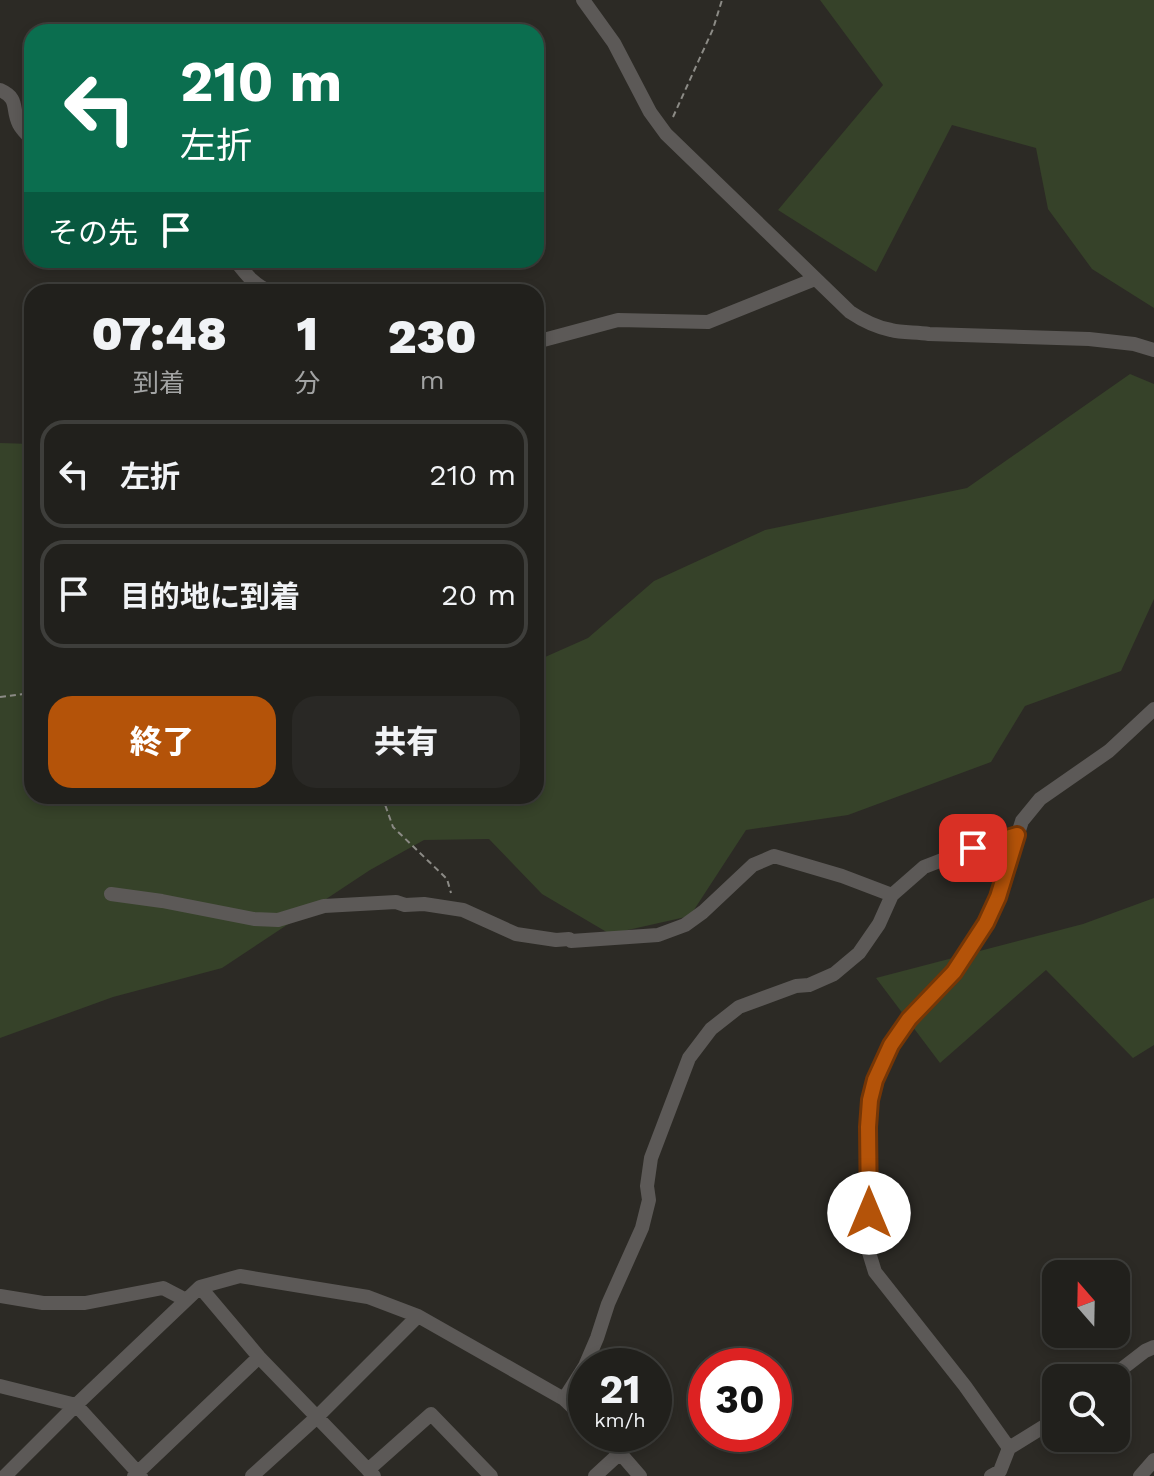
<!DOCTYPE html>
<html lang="ja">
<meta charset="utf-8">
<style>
:root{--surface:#21201c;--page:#292825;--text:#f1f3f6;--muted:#a2a3a3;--line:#3e3e3b;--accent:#b45309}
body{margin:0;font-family:"Work Sans","Noto Sans JP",sans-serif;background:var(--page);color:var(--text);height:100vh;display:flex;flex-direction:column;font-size:30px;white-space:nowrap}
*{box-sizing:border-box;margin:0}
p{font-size:26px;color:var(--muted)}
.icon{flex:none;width:44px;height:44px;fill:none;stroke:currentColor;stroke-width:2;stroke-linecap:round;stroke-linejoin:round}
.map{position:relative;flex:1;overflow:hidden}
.drawer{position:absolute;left:24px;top:284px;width:520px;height:520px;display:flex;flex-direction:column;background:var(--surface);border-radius:24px;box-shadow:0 4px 12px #0003,0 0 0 2px var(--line)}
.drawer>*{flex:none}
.top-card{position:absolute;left:24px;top:24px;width:520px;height:244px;border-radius:24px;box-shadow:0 4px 12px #0003,0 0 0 2px var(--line);background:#0b6e4f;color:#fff;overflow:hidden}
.needle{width:52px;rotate:340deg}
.tools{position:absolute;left:1042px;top:1260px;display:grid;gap:16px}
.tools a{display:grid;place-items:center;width:88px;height:88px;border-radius:16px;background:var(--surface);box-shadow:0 4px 12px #0003,0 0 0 2px var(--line);font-size:40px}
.speed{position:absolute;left:568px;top:1348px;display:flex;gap:16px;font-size:40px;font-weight:700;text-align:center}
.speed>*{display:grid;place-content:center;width:104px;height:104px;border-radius:50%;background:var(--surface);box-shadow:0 4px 12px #0003,0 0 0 2px var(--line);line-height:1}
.speed small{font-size:20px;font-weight:400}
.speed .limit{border:12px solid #d22;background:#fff;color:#111}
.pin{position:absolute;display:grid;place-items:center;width:68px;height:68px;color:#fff;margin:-34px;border-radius:16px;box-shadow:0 4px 12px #0006}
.me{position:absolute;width:88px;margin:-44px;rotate:0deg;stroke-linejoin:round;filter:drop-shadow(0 0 6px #0008)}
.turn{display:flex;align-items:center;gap:28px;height:168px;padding:0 24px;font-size:36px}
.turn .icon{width:104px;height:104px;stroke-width:2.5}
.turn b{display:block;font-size:56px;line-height:68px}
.then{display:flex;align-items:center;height:76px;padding:0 24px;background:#0003;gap:16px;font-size:30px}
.eta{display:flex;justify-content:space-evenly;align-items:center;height:136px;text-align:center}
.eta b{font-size:48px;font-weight:800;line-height:56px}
.button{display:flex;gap:16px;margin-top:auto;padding:16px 24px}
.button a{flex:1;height:92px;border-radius:24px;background:var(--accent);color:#fff;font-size:32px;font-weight:800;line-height:92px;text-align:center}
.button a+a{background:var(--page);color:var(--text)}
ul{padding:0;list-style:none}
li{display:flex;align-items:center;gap:24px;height:108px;margin:0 16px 12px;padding:0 8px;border:4px solid var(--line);border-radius:24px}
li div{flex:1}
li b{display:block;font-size:30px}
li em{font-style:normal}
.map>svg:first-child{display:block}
.green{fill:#364229}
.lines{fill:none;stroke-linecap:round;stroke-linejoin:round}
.path{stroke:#8c8b86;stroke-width:2;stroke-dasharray:6 4;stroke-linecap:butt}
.minor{stroke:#5c5957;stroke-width:14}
.route-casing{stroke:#753606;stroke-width:20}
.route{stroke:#b45309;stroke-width:14}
</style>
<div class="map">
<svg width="1154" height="1476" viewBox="0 0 1154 1476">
<rect width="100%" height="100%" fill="#2c2a25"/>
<path class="green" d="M820,0H1154V308L1092,269L1048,209L1036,148L952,125L876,272L778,210L883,85Z
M1130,374L1154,384V599L1121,671L1025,706L991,762L848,815L746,830L690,916L610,934L542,894L489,839L424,840L370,870L222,968L113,997L0,1038V443L32,444V796H536V661L588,638L654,581L765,530L967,488Z
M1154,898V1045L1133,1058L1046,970L940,1063L876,978L1083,924Z"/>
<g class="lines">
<path class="path" d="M673,117L713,29L722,0
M0,697L32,693
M382,796L393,827L447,879L451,893"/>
<path class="minor" d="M583,0L614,43L650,112L666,134L850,312C862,320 875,327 891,330C902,333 916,332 929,334L1089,339L1134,344L1154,350
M0,90C20,99 11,108 19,124C22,130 28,135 32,140
M235,260C245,273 255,287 272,292
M536,342L618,320L708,322L815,279
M111,894L162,901L254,919L278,920L324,906L396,902L405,905L424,904L463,910L516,934L556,940L569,939L571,941L658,935L685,925L703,912L753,865L774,856L842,876L892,895
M200,1287L259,1357L374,1476
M0,1296L43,1303H85L163,1288L186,1300
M1110,1378L1145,1351L1154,1347
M0,1386L76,1405L141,1476
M564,1399L585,1366L597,1338L608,1304L642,1228L649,1200L647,1186L651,1158L689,1058L711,1029L739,1007L796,986L809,985L834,974L859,953L879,924L892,895L924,867L973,848L1017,835
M600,1434L620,1453L640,1476
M1009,1448L965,1386L875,1272L867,1246L870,1185L868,1127L870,1100L875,1080L891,1045L909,1019L954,972L986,923L998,897L1022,821L1040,799L1109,751L1154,709
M368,1470L431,1414L491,1476
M5,1476L76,1405L200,1287L240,1276L368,1297L418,1316L564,1399L586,1420
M134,1476L259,1357
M252,1476L317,1417L418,1316
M595,1476L620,1453
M991,1476L1000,1471L1009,1448L1056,1419
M1140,1476L1154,1460"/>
</g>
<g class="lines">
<g class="route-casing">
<path id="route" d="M869,1213L868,1127L870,1100L875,1080L891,1045L909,1019L954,972L986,923L998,897L1017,835L973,848"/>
</g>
<use href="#route" class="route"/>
</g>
</svg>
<div class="tools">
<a><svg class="needle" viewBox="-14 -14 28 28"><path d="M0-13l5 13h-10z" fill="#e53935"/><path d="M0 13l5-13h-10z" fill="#a2a3a3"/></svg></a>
<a><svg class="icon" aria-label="search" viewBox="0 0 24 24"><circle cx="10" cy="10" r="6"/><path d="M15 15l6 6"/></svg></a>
</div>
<div class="speed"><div>21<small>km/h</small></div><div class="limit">30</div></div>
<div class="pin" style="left:973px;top:848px;background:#d93025"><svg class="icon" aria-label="arrive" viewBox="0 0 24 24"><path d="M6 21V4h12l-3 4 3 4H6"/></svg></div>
<svg class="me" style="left:869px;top:1213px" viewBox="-20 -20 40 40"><circle r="19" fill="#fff"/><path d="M0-13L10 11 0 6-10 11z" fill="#b45309"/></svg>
<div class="top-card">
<div class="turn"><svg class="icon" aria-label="left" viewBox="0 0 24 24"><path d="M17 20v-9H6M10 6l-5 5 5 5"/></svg><div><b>210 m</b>左折</div></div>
<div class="then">その先<svg class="icon" aria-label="arrive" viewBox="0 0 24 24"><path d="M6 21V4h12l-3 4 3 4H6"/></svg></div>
</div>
<section class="drawer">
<div class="eta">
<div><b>07:48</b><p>到着</p></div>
<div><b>1</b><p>分</p></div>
<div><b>230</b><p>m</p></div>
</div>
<ul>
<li><svg class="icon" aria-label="left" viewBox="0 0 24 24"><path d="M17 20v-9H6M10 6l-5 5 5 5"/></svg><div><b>左折</b></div><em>210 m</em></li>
<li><svg class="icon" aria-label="arrive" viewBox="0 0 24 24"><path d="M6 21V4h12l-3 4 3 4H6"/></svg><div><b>目的地に到着</b></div><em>20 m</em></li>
</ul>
<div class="button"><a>終了</a><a>共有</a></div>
</section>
</div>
